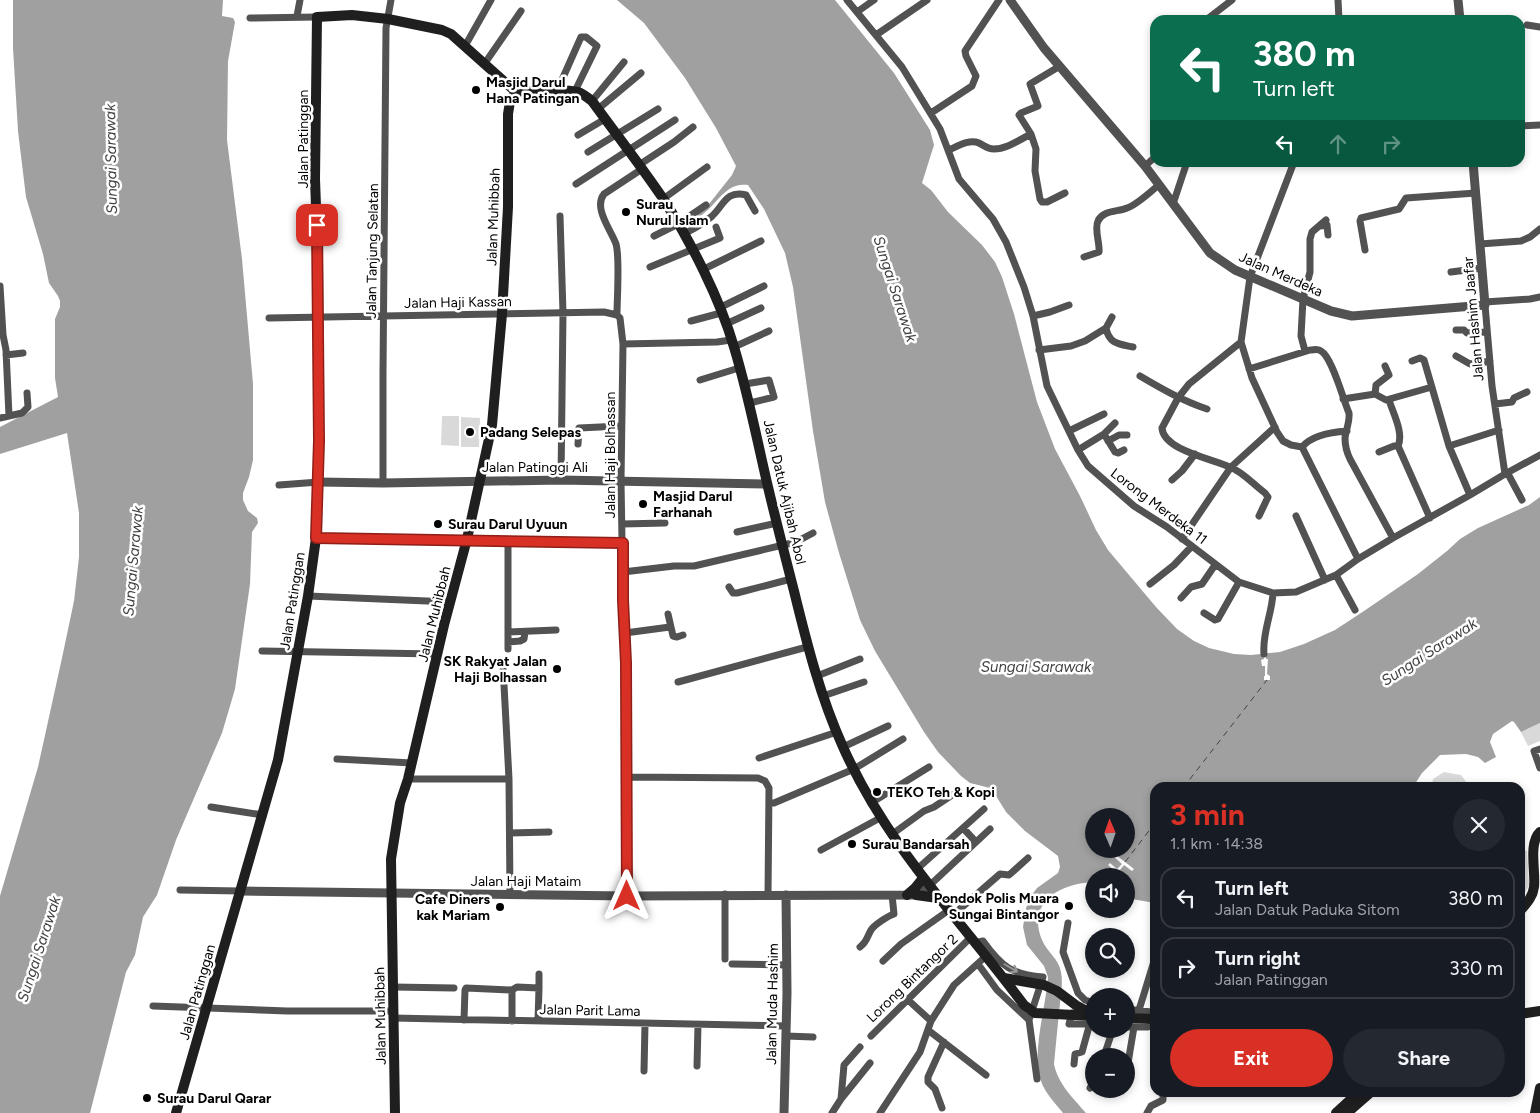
<!DOCTYPE html>
<meta charset="utf-8">
<style>
:root{--surface:#171b24;--page:#242831;--text:#f1f3f6;--muted:#9ea1a6;--line:#363941;--accent:#d93025}
body{margin:0;font-family:Figtree,sans-serif;background:var(--page);color:var(--text);height:100vh;display:flex;flex-direction:column;font-size:19px;white-space:nowrap}
*{box-sizing:border-box;margin:0}
p{font-size:16px;color:var(--muted)}
.icon{flex:none;width:28px;height:28px;fill:none;stroke:currentColor;stroke-width:2;stroke-linecap:round;stroke-linejoin:round}
.map{position:relative;flex:1;overflow:hidden}
.panel{position:absolute;left:1150px;top:782px;width:375px;height:315px;display:flex;flex-direction:column;background:var(--surface);border-radius:15px;box-shadow:0 2px 8px #0003}
.panel>*{flex:none}
.top-card{position:absolute;left:1150px;top:15px;width:375px;height:152px;border-radius:15px;box-shadow:0 2px 8px #0003;background:#0b6e4f;color:#fff;overflow:hidden}
.needle{width:32px;rotate:358deg}
.tools{position:absolute;left:1085px;top:808px;display:grid;gap:10px}
.tools a{display:grid;place-items:center;width:50px;height:50px;border-radius:50%;background:var(--surface);box-shadow:0 2px 8px #0003;font-size:25px}
.pin{position:absolute;display:grid;place-items:center;width:42px;height:42px;color:#fff;margin:-21px;border-radius:10px;box-shadow:0 2px 8px #0006}
.me{position:absolute;width:55px;margin:-28px;rotate:0deg;stroke-linejoin:round;filter:drop-shadow(0 0 4px #0008)}
.turn{display:flex;align-items:center;gap:18px;height:105px;padding:0 20px;font-size:22px}
.turn .icon{width:65px;height:65px;stroke-width:2.5}
.turn b{display:block;font-size:35px;line-height:42px}
.lanes{display:flex;align-items:center;height:48px;padding:0 20px;background:#0003;justify-content:center;gap:25px;direction:ltr}
.lanes .off{opacity:.35}
.round{display:grid;place-items:center;flex:none;width:52px;height:52px;border-radius:26px;background:var(--page)}
.summary{display:flex;align-items:center;justify-content:space-between;height:85px;padding:0 20px}
h1{font-size:30px;font-weight:700;line-height:38px;color:var(--accent)}
.button{display:flex;gap:10px;margin-top:auto;padding:10px 20px}
.button a{flex:1;height:58px;border-radius:30px;background:var(--accent);color:#fff;font-size:20px;font-weight:700;line-height:58px;text-align:center}
.button a+a{background:var(--page);color:var(--text)}
ul{padding:0;list-style:none}
li{display:flex;align-items:center;gap:15px;height:62px;margin:0 10px 8px;padding:0 10px;border:2px solid var(--line);border-radius:15px}
li div{flex:1}
li b{display:block;font-size:19px}
li em{font-style:normal}
.map>svg:first-child{display:block}
.green{fill:#d9d9d9}
.water{fill:#a0a0a0;fill-rule:evenodd}
.pier{fill:#fff}
.lines{fill:none;stroke-linecap:round;stroke-linejoin:round}
.ferry{stroke:#414141;stroke-width:1;stroke-dasharray:6 5;stroke-linecap:butt}
.minor{stroke:#525252;stroke-width:7}
.tertiary{stroke:#525252;stroke-width:9}
.secondary{stroke:#1f1f1f;stroke-width:10}
.oneway{stroke:#979797}
.route-casing{stroke:#8d1f18;stroke-width:12}
.route{stroke:#d93025;stroke-width:9}
.poi-dot{fill:#000;stroke:#fff;stroke-width:2}
.labels{text-anchor:middle;stroke-width:5;stroke-linejoin:round;paint-order:stroke}
.poi-label{font-size:14px;font-weight:bold;fill:#000;stroke:#fff;text-anchor:start}
.street-label{font-size:14px;fill:#000;stroke:#fff}
.water-label{font-size:15px;font-style:italic;fill:#414141;stroke:#fff}
</style>
<div class="map">
<svg width="1540" height="1113" viewBox="0 0 1540 1113">
<rect width="100%" height="100%" fill="#fff"/>
<path class="green" d="M442,416H459V446L441,445Z
M461,417L480,418L479,447H461Z
M1540,723V741L1528,746L1521,732Z
M1444,772L1461,775L1470,787H1431L1433,779Z
M1522,849L1527,851L1529,885L1520,901V850Z"/>
<path class="water" d="M13,0H223L222,16L233,18L235,22L228,61L227,140L242,259L253,384V460L249,477L243,493V500L248,511L257,518L258,523L252,532L250,584L235,689L230,706L222,733L176,840L157,895L143,917L135,955L126,972L90,1113H0V896L38,767L62,658L74,601L79,557V513L67,433L0,454V427L58,397L55,378V319L60,307V301L58,296L49,283L43,254L26,197L18,131L13,48Z
M617,0H835L894,73L930,130L934,145L922,183L931,190L948,212L982,245L995,262L1002,277L1014,314L1037,402L1055,449L1080,496L1096,530L1108,550L1156,607L1177,629L1194,641L1209,648L1234,654L1251,655L1280,652L1304,644L1335,630L1364,611L1418,574L1447,551L1460,539L1478,528L1529,505L1540,497V723L1521,732L1514,722L1512,721L1493,734L1490,742L1496,757L1485,763L1478,757L1466,754L1440,755L1422,773L1413,787L1155,788V903L1126,898V876H1094V882C1061,883 1026,902 1042,940C1047,952 1059,959 1061,972C1063,982 1061,993 1060,1003C1058,1023 1056,1043 1054,1064C1058,1084 1073,1098 1086,1113H1063C1055,1103 1045,1093 1041,1081C1031,1054 1046,1007 1048,977L1044,966L1027,945L1023,927L1026,908L1031,896L1037,888L1058,873L1060,867L1058,856L1025,831L1006,812L993,791L986,787L970,783L961,776L938,752L924,732L875,651L860,620L839,553L825,502L813,431L793,287L785,253L764,209L748,185C721,181 714,215 692,219L709,204L732,175L736,166L716,128L685,78L644,23ZM1094,816H1126V849H1094Z"/>
<path class="pier" d="M1263,654H1266V659H1268L1267,674L1270,676V680H1264V676H1265V666H1262L1261,660L1264,659Z
M1116,855L1134,869L1132,871L1124,865L1120,870L1127,876L1126,878V876H1123L1118,873L1115,876H1111L1115,871L1108,865L1110,863L1117,869L1122,864L1114,857Z"/>
<g class="lines">
<path class="ferry" d="M1183,788L1267,680
M1125,862L1155,823"/>
<path class="minor" d="M847,0L902,67L940,129L959,179L993,219L1006,242L1024,287L1033,316L1047,386L1078,450L1088,466L1134,506L1167,527L1239,582L1273,593L1296,592L1336,575L1358,559L1393,538L1470,495L1505,474L1540,455
M1338,0L1339,20
M857,12L874,0
M297,16L300,0
M250,18L317,17
M1206,20L1232,0
M1527,25L1540,27
M876,35L927,0
M465,46L491,0
M485,63L521,11
M1060,66L1030,84L1038,106L1021,113L1019,115L1031,134L1036,149L1035,171L1040,199L1042,202H1047L1065,193
M557,91L581,37H586L597,46L575,91
M592,101L624,62
M598,109L641,73
M931,113L972,86L976,76L966,56L965,51L999,0
M1520,126L1540,125
M578,135L605,119
M949,150C958,146 969,139 979,143C985,146 987,149 994,149C1007,149 1019,140 1031,134
M588,152L658,109
M1294,162L1250,277L1241,342L1252,378L1277,432L1283,441L1291,445L1302,447L1358,559
M639,165L674,142L693,127
M1145,166L1155,157
M576,184L675,120
M663,199L707,167
M1173,204L1187,162
M560,216L563,313L561,480
M1320,226L1327,225L1328,235
M684,234C693,229 703,224 711,217C724,206 725,190 746,195L755,211
M654,236L678,224L706,205
M1480,244L1521,241L1530,237L1540,229
M1365,250L1360,221L1361,218L1399,209L1406,198L1476,193
M1084,257L1099,252C1100,243 1094,229 1098,221C1103,210 1118,212 1127,208C1137,205 1151,191 1159,185
M650,267L720,238L716,227
M702,270L761,241
M1451,272L1482,268
M0,286L3,335L6,350L9,416
M1485,302L1530,299L1540,297
M1485,305L1492,386L1505,474
M719,308L764,286
M617,315C617,299 620,257 616,244C611,230 593,208 604,194L642,169
M1033,316L1050,312L1069,305
M269,318L604,312L617,315L620,318L623,344L621,481L623,600L627,663V896
M691,321L721,313
M726,324L761,308
M1106,328C1109,344 1119,344 1133,347
M1456,330H1464L1467,333L1487,332
M1241,342L1189,384L1178,398L1162,428C1163,450 1213,459 1230,467C1243,472 1254,485 1265,493L1268,497L1259,516
M623,344L717,342L731,340
M734,347L769,331
M1039,350L1071,346L1085,341L1106,328L1112,317
M1305,351L1301,336L1303,299L1310,272V239L1312,232L1326,220
M6,355L23,353
M1456,356L1470,364L1490,361
M1412,361L1420,358L1424,360L1449,446L1470,495
M1385,366L1389,375L1376,385L1375,394L1386,400L1432,387
M1249,369L1310,350C1314,350 1318,348 1321,351C1332,357 1343,399 1349,413C1350,422 1346,429 1345,438C1345,445 1347,453 1350,459L1393,538
M1140,376C1162,389 1183,401 1207,409
M700,380L739,368
M745,384L769,380L774,397L750,403
M1343,399L1375,394
M1389,400C1393,413 1404,433 1398,446
M1495,404L1512,402L1514,398L1527,392
M0,418L22,413L28,407L27,393
M1069,431L1104,414
M1104,434L1115,452L1118,453L1124,450
M1108,441L1119,435H1127
M578,444L579,428L621,426
M1449,446L1499,430
M1302,447C1312,435 1332,432 1347,431
M1078,450L1104,434L1115,423
M1379,452L1394,446H1398L1430,518
M1507,472L1522,500
M1172,480L1182,471L1195,454
M383,483V373L386,28L391,0
M279,485L319,482
M1296,516L1325,580
M622,524L665,523
M737,532L777,523
M316,538L623,543
M1182,539L1231,467L1275,427
M508,540V649
M623,572L674,566H694L796,542L813,533
M1336,575L1355,610
M1150,584L1174,565L1192,546
M729,587L733,593H737L791,579
M308,596L451,602
M1181,598L1191,587L1202,584L1215,565
M1204,613L1215,620L1218,619L1239,582
M668,614L673,636L677,637L683,635
M508,632L556,630
M625,633L670,627
M508,642L520,641L524,639L525,632
M262,651L437,654
M1264,654C1262,633 1272,614 1273,593
M503,666L509,779L510,894
M817,676L860,659
M678,682L807,647
M823,696L864,682
M843,747L888,726
M1540,749L1534,751L1540,768
M759,758L837,732
M337,759L412,763
M627,777L758,778L765,781L769,788L768,895
M408,779H509
M769,803H774L854,769L903,739
M871,803L929,767
M211,807L263,815
M963,828L976,842
M510,833L549,832
M891,835L924,811L934,807L952,795
M821,850L880,818
M916,870L984,809
M929,886L990,829
M180,890L241,891
M953,915L1000,874L1009,875L1028,858
M1068,923L1063,952L1078,993L1085,1000L1094,1003
M974,943L983,941C1001,966 1012,975 1043,977L1029,1020L1037,1079
M860,947C867,942 867,937 871,930C874,925 888,916 894,914L892,895
M725,959V894
M883,961L901,944L949,910
M732,964L786,965
M978,964L997,990L1029,1020
M393,987L454,988
M539,988V974
M512,990L517,987L539,988L538,1021
M907,999L931,1021
M153,1006L287,1011H393
M1126,1009L1151,1012L1155,1015
M1139,1010L1155,958
M1072,1013L1069,1024H1094
M393,1018L786,1026
M464,1020L465,990L466,988L512,990V1021
M1126,1027H1148L1155,1022
M928,1030L986,1075
M786,1036L813,1037
M871,1036L970,938
M1104,1056L1113,1029
M1128,1063L1134,1027
M1074,1064L1075,1054L1082,1052L1090,1023
M697,1066L698,1025
M644,1071L645,1024
M1090,1088L1094,1080
M841,1099L844,1065L860,1047
M942,1108L935,1089L928,1082V1077L944,1042
M832,1113L841,1099L870,1063
M880,1113L920,1052L931,1021L954,985L985,957
M1147,1113L1151,1106L1163,1100V1092"/>
<path class="tertiary" d="M1010,0L1044,48L1145,166L1210,253L1235,270L1331,311L1352,316L1485,305L1473,162
M1458,0L1460,20
M319,482L383,483L561,480L767,484
M241,891L627,896L916,895L929,886
M784,1113L787,993L786,895"/>
<path class="secondary" d="M516,92C532,91 564,88 578,92C583,94 587,97 592,101C616,134 641,166 664,200C691,242 720,299 734,347C748,393 757,440 768,487C776,521 785,556 794,591C807,644 820,696 843,747C887,846 960,919 1024,1005L1035,1013L1094,1016
M907,895L915,888L923,878
M916,895L938,898
M1520,911C1526,904 1533,897 1534,887C1536,873 1528,843 1540,832
M1004,978L1044,985L1057,991L1077,1006L1094,1015
M1520,1014L1540,1011
M1126,1018L1155,1019
M176,1113L278,760L308,596L316,538L319,441L318,262L315,179L317,17L352,15L388,19L442,30L451,34L516,92
M395,1113L391,859L400,803L408,779L444,625L467,539L492,425L502,314L508,207V114L510,102L516,92
M1336,1113L1359,1092
M1347,1113L1371,1092
M1535,1113L1540,1088"/>
</g>
<defs><path id="oneway-shaft" d="M-6 0H5M1.5-3L5.5 0L1.5 3" fill="none" stroke-width="1.6" stroke-linecap="round" stroke-linejoin="round" transform="scale(1.25)"/></defs>
<use class="oneway" href="#oneway-shaft" transform="translate(1011 968) rotate(30)"/>
<g class="lines">
<g class="route-casing">
<path id="route" d="M317,225L319,441L316,538L623,543V600L626,663L627,896"/>
</g>
<use href="#route" class="route"/>
</g>
<g class="poi-dot">
<circle cx="476" cy="90" r="5"/>
<circle cx="626" cy="212" r="5"/>
<circle cx="470" cy="432" r="5"/>
<circle cx="643" cy="504" r="5"/>
<circle cx="438" cy="524" r="5"/>
<circle cx="557" cy="669" r="5"/>
<circle cx="877" cy="792" r="5"/>
<circle cx="852" cy="844" r="5"/>
<circle cx="1069" cy="906" r="5"/>
<circle cx="500" cy="907" r="5"/>
<circle cx="147" cy="1098" r="5"/>
</g>
<g class="labels">
<g class="poi-label">
<text x="486" y="87">Masjid Darul<tspan x="486" dy="16">Hana Patingan</tspan></text>
<text x="636" y="209">Surau<tspan x="636" dy="16">Nurul Islam</tspan></text>
<text x="480" y="437">Padang Selepas</text>
<text x="653" y="501">Masjid Darul<tspan x="653" dy="16">Farhanah</tspan></text>
<text x="448" y="529">Surau Darul Uyuun</text>
<text x="547" y="666" text-anchor="end">SK Rakyat Jalan<tspan x="547" dy="16">Haji Bolhassan</tspan></text>
<text x="887" y="797">TEKO Teh &amp; Kopi</text>
<text x="862" y="849">Surau Bandarsah</text>
<text x="1059" y="903" text-anchor="end">Pondok Polis Muara<tspan x="1059" dy="16">Sungai Bintangor</tspan></text>
<text x="490" y="904" text-anchor="end">Cafe Diners<tspan x="490" dy="16">kak Mariam</tspan></text>
<text x="157" y="1103">Surau Darul Qarar</text>
</g>
<g class="street-label">
<text transform="translate(303 139) rotate(-90)" y="5">Jalan Patinggan</text>
<text transform="translate(493 217) rotate(-88)" y="5">Jalan Muhibbah</text>
<text transform="translate(372 251) rotate(-89)" y="5">Jalan Tanjung Selatan</text>
<text transform="translate(1281 274) rotate(24)" y="5">Jalan Merdeka</text>
<text transform="translate(458 302) rotate(-1)" y="5">Jalan Haji Kassan</text>
<text transform="translate(1473 319) rotate(-95)" y="5">Jalan Hashim Jaafar</text>
<text transform="translate(610 455) rotate(-90)" y="5">Jalan Haji Bolhassan</text>
<text x="535" y="472">Jalan Patinggi Ali</text>
<text transform="translate(785 492) rotate(77)" y="5">Jalan Datuk Ajibah Abol</text>
<text transform="translate(1159 506) rotate(37)" y="5">Lorong Merdeka 11</text>
<text transform="translate(292 601) rotate(-81)" y="5">Jalan Patinggan</text>
<text transform="translate(434 614) rotate(-76)" y="5">Jalan Muhibbah</text>
<text x="526" y="886">Jalan Haji Mataim</text>
<text transform="translate(912 978) rotate(-44)" y="5">Lorong Bintangor 2</text>
<text transform="translate(197 992) rotate(-74)" y="5">Jalan Patinggan</text>
<text transform="translate(772 1004) rotate(-89)" y="5">Jalan Muda Hashim</text>
<text transform="translate(590 1010) rotate(1)" y="5">Jalan Parit Lama</text>
<text transform="translate(380 1016) rotate(-91)" y="5">Jalan Muhibbah</text>
</g>
<g class="water-label">
<text transform="translate(111 159) rotate(-91)" y="5">Sungai Sarawak</text>
<text transform="translate(895 289) rotate(72)" y="5">Sungai Sarawak</text>
<text transform="translate(133 561) rotate(-85)" y="5">Sungai Sarawak</text>
<text transform="translate(1429 652) rotate(-33)" y="5">Sungai Sarawak</text>
<text x="1036" y="672">Sungai Sarawak</text>
<text transform="translate(39 949) rotate(-72)" y="5">Sungai Sarawak</text>
</g>
</g>
</svg>
<div class="tools">
<a><svg class="needle" viewBox="-14 -14 28 28"><path d="M0-13l5 13h-10z" fill="#e53935"/><path d="M0 13l5-13h-10z" fill="#9ea1a6"/></svg></a>
<a><svg class="icon" aria-label="sound" viewBox="0 0 24 24"><path d="M4 9h4l5-4v14l-5-4H4zM17 9q2 3 0 6"/></svg></a>
<a><svg class="icon" aria-label="search" viewBox="0 0 24 24"><circle cx="10" cy="10" r="6"/><path d="M15 15l6 6"/></svg></a>
<a>+</a>
<a>−</a>
</div>
<div class="pin" style="left:317px;top:225px;background:#d93025"><svg class="icon" aria-label="arrive" viewBox="0 0 24 24"><path d="M6 21V4h12l-3 4 3 4H6"/></svg></div>
<svg class="me" style="left:627px;top:896px" viewBox="-20 -20 40 40"><path d="M0-17L14 15 0 8-14 15z" fill="#d93025" stroke="#fff" stroke-width="4"/></svg>
<div class="top-card">
<div class="turn"><svg class="icon" aria-label="left" viewBox="0 0 24 24"><path d="M17 20v-9H6M10 6l-5 5 5 5"/></svg><div><b>380 m</b>Turn left</div></div>
<div class="lanes"><svg class="icon" aria-label="left" viewBox="0 0 24 24"><path d="M17 20v-9H6M10 6l-5 5 5 5"/></svg><svg class="icon off" aria-label="ahead" viewBox="0 0 24 24"><path d="M12 20V5M6 11l6-6 6 6"/></svg><svg class="icon off" aria-label="right" viewBox="0 0 24 24"><path d="M7 20v-9h11M14 6l5 5-5 5"/></svg></div>
</div>
<section class="panel">
<div class="summary"><div><h1>3 min</h1><p>1.1 km · 14:38</p></div><a class="round"><svg class="icon" aria-label="close" viewBox="0 0 24 24"><path d="M6 6l12 12M18 6L6 18"/></svg></a></div>
<ul>
<li><svg class="icon" aria-label="left" viewBox="0 0 24 24"><path d="M17 20v-9H6M10 6l-5 5 5 5"/></svg><div><b>Turn left</b><p>Jalan Datuk Paduka Sitom</p></div><em>380 m</em></li>
<li><svg class="icon" aria-label="right" viewBox="0 0 24 24"><path d="M7 20v-9h11M14 6l5 5-5 5"/></svg><div><b>Turn right</b><p>Jalan Patinggan</p></div><em>330 m</em></li>
</ul>
<div class="button"><a>Exit</a><a>Share</a></div>
</section>
</div>
